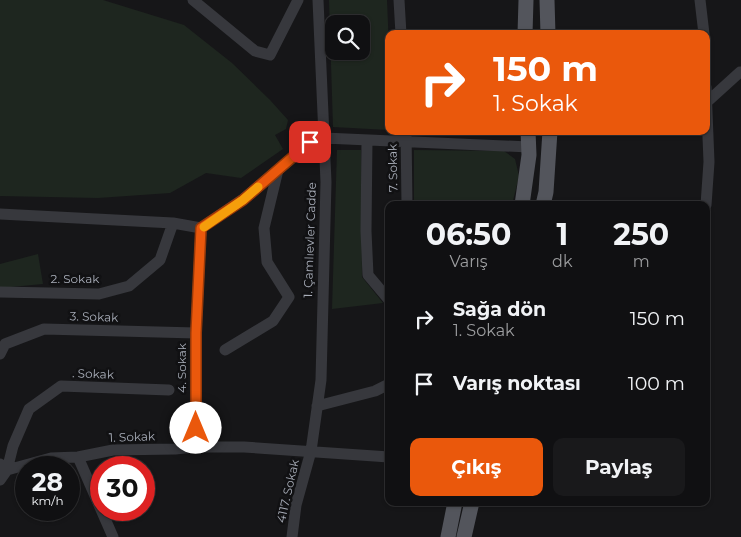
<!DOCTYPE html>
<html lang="tr">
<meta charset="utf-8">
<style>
:root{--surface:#101012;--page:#19191b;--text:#f1f3f6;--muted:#9c9d9f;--line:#303032;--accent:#ea580c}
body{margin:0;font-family:Montserrat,sans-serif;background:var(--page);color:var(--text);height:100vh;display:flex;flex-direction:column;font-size:19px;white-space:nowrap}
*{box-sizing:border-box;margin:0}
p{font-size:16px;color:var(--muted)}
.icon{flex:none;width:28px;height:28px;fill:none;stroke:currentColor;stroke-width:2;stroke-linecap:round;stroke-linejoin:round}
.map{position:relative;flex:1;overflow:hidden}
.sheet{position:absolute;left:385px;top:201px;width:325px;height:305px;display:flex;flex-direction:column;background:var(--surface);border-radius:10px;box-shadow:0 1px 4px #0004,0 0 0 1px var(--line)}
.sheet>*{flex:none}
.guide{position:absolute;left:385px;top:30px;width:325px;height:105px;border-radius:10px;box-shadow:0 1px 4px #0004,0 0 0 1px var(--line);background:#ea580c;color:#fff;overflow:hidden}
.buttons{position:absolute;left:325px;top:15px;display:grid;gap:10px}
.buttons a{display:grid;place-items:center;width:45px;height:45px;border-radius:10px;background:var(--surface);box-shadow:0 1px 4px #0004,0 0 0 1px var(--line);font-size:25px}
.speed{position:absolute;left:15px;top:456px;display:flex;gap:10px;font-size:25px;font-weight:700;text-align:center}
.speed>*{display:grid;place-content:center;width:65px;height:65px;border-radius:50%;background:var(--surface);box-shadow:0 1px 4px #0004,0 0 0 1px var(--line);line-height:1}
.speed small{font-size:12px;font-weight:400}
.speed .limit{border:8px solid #d22;background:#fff;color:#111}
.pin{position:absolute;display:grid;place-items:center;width:42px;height:42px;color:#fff;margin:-21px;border-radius:10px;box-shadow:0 2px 8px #0006}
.me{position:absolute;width:55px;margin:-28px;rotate:0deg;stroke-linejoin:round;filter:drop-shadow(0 0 4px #0008)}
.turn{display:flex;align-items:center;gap:18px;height:105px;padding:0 25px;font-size:22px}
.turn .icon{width:65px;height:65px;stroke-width:2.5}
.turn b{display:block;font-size:35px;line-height:42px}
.eta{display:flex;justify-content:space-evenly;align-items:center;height:85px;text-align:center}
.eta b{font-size:30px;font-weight:700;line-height:35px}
.action{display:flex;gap:10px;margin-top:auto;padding:10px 25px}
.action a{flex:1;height:58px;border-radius:10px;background:var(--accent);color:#fff;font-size:20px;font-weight:700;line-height:58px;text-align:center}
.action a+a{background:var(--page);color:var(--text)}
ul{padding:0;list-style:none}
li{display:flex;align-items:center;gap:15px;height:65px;padding:0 25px}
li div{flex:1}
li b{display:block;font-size:19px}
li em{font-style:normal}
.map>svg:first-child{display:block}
.green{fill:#1e261f;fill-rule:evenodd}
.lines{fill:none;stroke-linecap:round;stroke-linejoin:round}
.minor{stroke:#37383d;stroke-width:11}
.major{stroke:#53555c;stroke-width:15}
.route-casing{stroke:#983908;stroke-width:12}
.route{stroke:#ea580c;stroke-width:9}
.slow{stroke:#f59e0b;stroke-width:9}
.labels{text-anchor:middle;stroke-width:5;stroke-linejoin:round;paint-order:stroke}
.street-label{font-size:12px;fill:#a8adb8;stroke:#111113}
</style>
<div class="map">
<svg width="741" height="537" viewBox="0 0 741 537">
<rect width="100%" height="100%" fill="#161618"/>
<path class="green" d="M0,0H103L184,25L232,63L270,100L288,120L286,129L275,135L283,149L241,178L206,173L170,193L98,198L0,196Z
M329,0H387L389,48V130L333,127ZM334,24H361V51H334Z
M337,150H361L362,277L383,303L332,309Z
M414,150L504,151L515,159L519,176L512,205H414Z
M38,254L43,284L0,288V264Z"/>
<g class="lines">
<path class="minor" d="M193,0L255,51L270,55L298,0
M399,0L401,34
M700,0L704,34
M707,102L740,72H741
M406,131L407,205
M324,138L529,147
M367,140L366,231L368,275L389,300
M706,205L709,162L706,87
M0,214L173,223L201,228L243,199L324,132
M0,292L99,294L129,286L160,260L173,223
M225,350L273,321L289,297L267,262L264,228L278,170
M0,354L5,344L44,329L196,333
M317,406L375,391L389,384
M195,447L196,333L201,228
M78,457L113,537
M0,464L7,470L51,458L78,457L113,450L175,449L195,447H244L389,457
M0,480L7,470L13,446L29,409L61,386L169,390
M292,537L296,505L311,451L321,380L326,182L318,0"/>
<path class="major" d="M547,0L548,34
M525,34L526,0
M522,205L529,155L528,131
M543,205L546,192L550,131
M448,537L455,502
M464,537L472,502"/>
</g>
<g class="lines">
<g class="route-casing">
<path id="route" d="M196,428V333L201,228L243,200L310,142"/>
</g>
<use href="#route" class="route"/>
<path class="slow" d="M204,227L243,200L258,187"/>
</g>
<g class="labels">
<g class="street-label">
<text transform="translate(393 168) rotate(-91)" y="4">7. Sokak</text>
<text transform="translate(310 240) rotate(-88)" y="4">1. Çamlıevler Cadde</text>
<text x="75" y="283">2. Sokak</text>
<text transform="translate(94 317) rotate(2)" y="4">3. Sokak</text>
<text transform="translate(182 368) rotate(-90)" y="4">4. Sokak</text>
<text transform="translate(93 374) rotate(2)" y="4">. Sokak</text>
<text transform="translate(132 437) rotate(-2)" y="4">1. Sokak</text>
<text transform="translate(288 491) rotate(-77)" y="4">4117. Sokak</text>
</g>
</g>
</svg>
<div class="buttons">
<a><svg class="icon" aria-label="search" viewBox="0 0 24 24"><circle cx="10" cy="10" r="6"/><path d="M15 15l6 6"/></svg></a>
</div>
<div class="speed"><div>28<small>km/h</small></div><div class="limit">30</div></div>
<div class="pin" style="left:310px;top:142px;background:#d93025"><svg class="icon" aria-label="arrive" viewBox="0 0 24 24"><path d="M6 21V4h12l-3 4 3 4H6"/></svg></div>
<svg class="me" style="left:196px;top:428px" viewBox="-20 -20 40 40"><circle r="19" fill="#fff"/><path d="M0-13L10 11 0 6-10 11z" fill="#ea580c"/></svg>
<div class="guide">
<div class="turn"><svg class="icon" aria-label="right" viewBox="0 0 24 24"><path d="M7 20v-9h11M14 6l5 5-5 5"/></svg><div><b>150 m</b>1. Sokak</div></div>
</div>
<section class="sheet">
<div class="eta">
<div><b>06:50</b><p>Varış</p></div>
<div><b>1</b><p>dk</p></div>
<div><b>250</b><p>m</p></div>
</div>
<ul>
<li><svg class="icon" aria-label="right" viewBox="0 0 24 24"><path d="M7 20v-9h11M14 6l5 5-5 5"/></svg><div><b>Sağa dön</b><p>1. Sokak</p></div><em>150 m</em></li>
<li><svg class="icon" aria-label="arrive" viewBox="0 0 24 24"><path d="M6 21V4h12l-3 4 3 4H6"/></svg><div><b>Varış noktası</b></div><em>100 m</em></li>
</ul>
<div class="action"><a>Çıkış</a><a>Paylaş</a></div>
</section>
</div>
